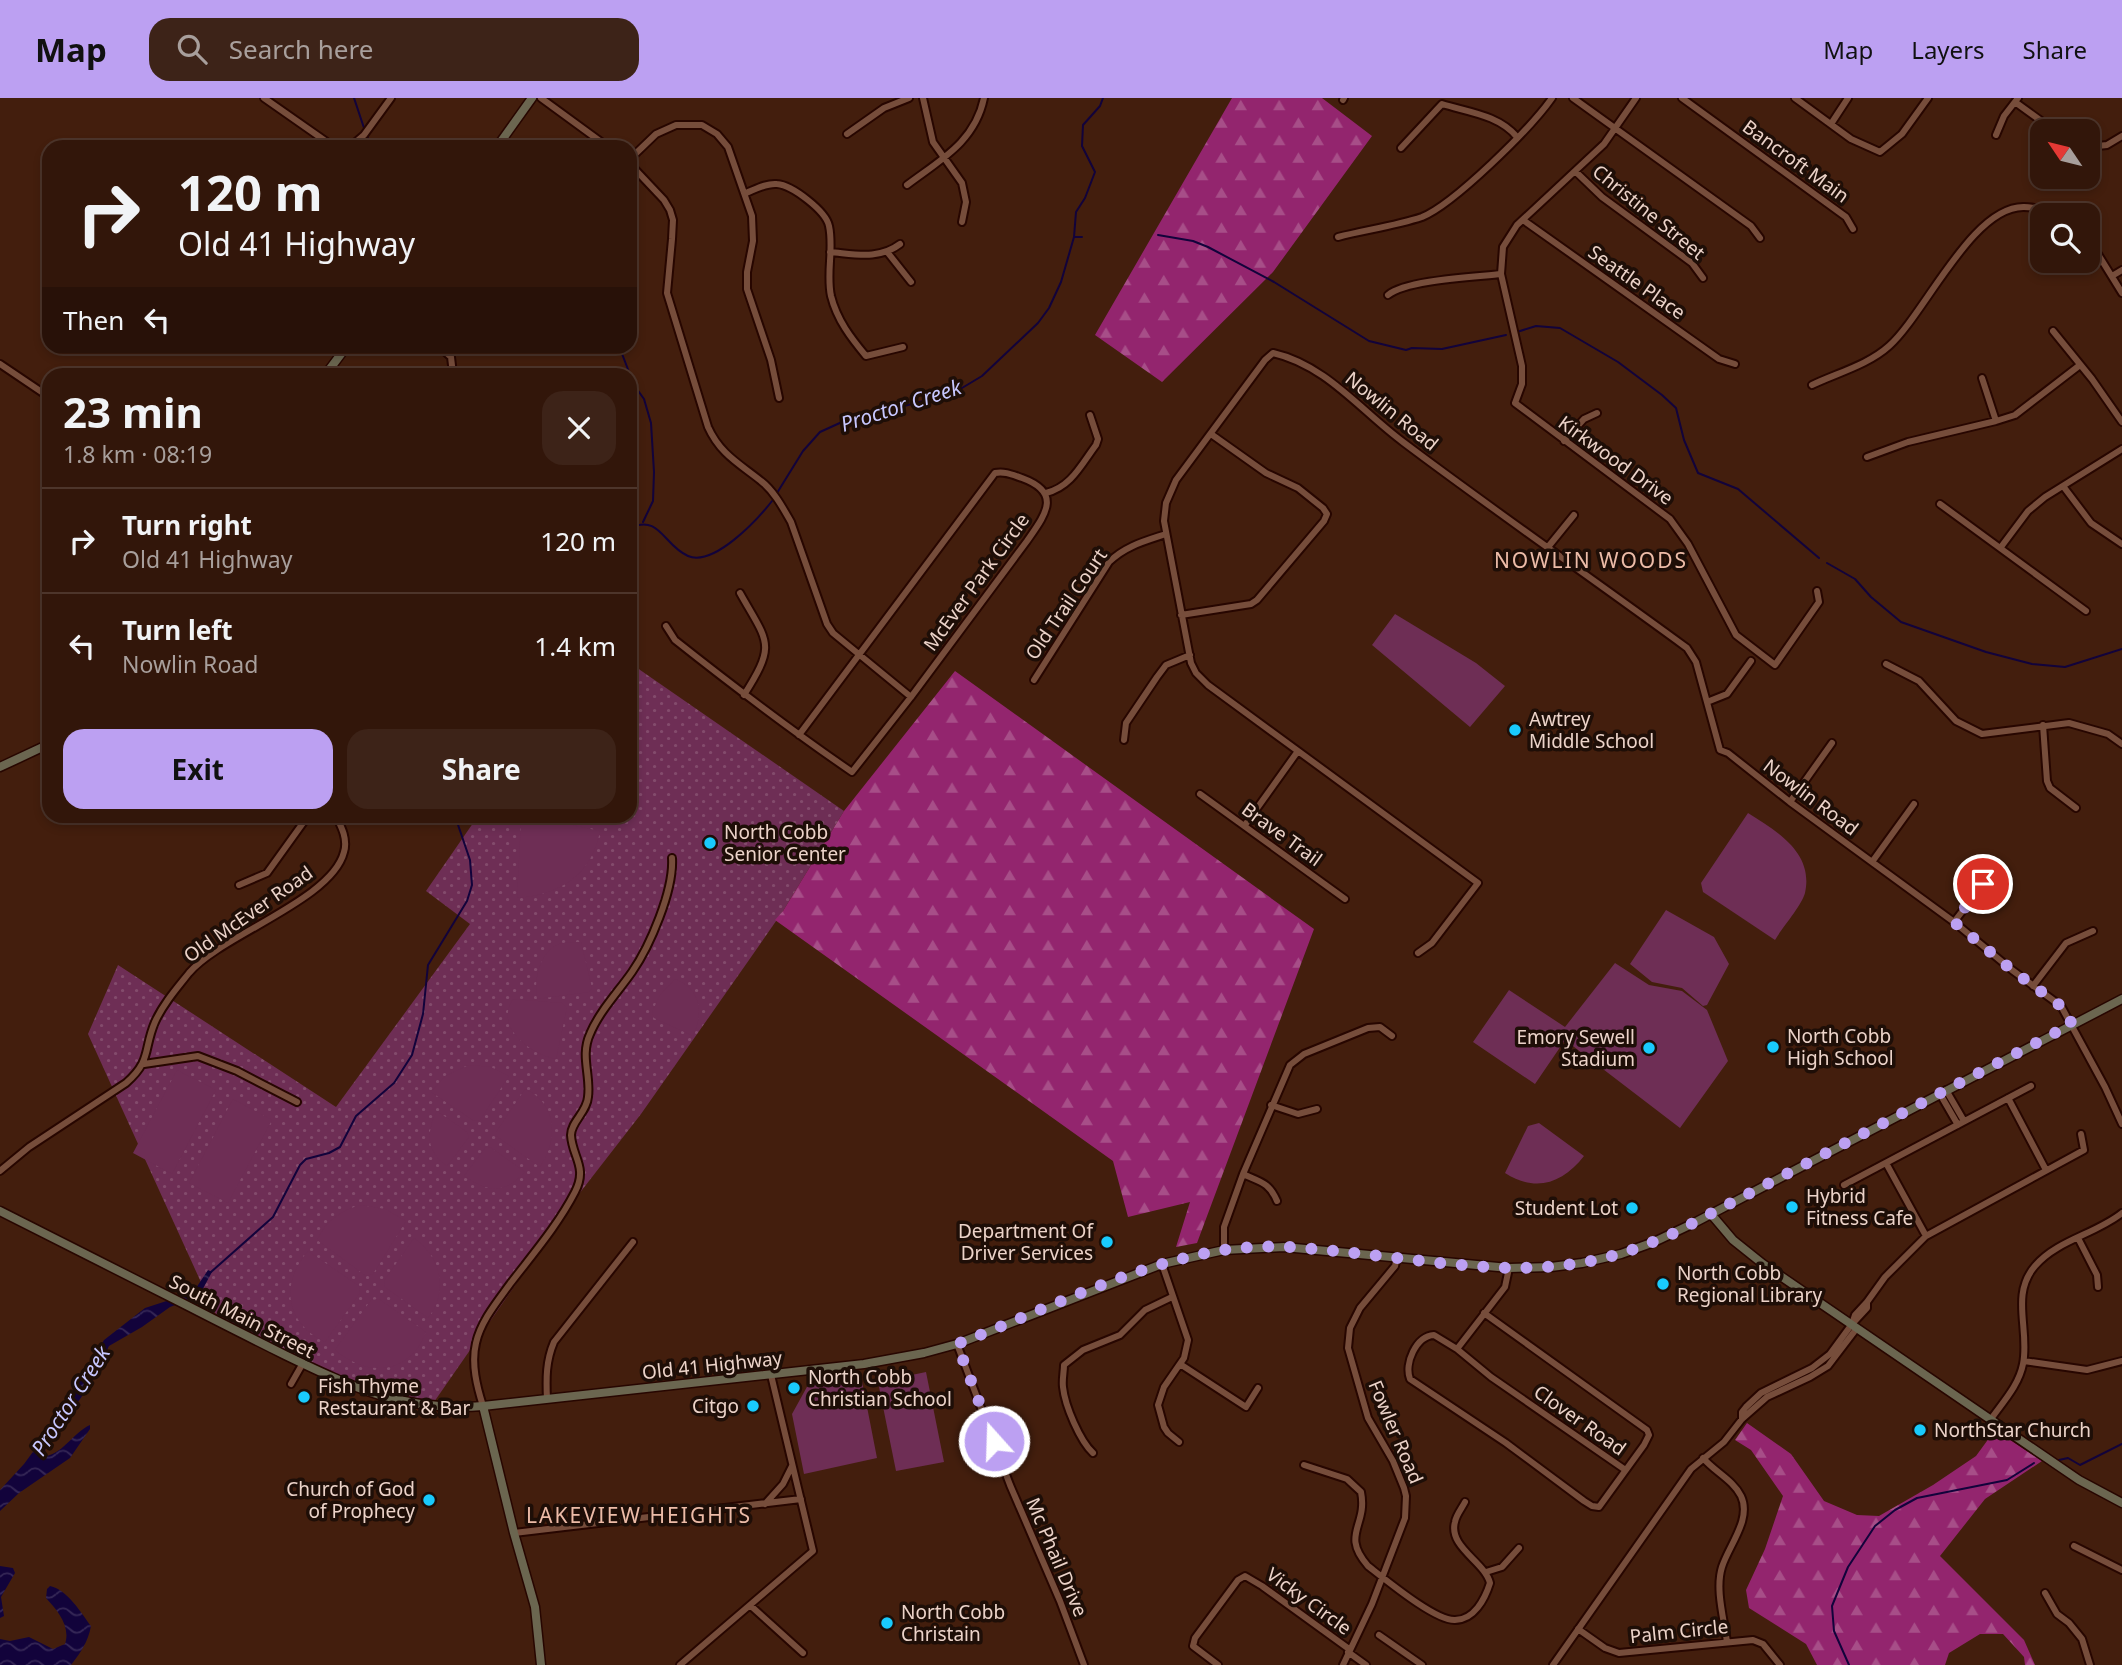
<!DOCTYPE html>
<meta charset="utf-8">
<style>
:root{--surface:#32160a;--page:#3d2318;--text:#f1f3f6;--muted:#a89f9c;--line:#4d352b;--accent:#bca0f2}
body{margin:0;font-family:"Noto Sans",sans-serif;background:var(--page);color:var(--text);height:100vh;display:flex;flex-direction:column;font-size:26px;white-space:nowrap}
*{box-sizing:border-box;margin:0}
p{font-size:23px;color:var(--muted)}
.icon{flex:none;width:38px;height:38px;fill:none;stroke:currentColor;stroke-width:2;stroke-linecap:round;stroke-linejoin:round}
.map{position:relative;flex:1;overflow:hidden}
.details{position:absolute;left:42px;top:270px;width:595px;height:455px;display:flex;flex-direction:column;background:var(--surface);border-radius:21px;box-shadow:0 4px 10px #0003,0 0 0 2px var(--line)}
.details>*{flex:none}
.guide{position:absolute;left:42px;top:42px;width:595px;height:214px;border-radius:21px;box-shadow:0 4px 10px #0003,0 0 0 2px var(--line);background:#32160a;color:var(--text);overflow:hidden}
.needle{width:46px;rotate:305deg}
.controls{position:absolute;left:2030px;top:21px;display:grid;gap:14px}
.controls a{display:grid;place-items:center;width:70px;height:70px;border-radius:14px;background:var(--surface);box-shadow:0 4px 10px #0003,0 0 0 2px var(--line);font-size:35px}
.pin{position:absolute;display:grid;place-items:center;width:60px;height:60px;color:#fff;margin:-30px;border:4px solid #fff;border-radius:50%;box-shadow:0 2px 7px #0007}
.me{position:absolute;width:77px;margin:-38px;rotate:340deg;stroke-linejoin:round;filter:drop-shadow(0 0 5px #0008)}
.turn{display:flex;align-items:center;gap:24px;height:147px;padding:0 21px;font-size:32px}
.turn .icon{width:91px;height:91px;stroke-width:2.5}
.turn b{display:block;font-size:49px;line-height:60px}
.then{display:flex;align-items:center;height:66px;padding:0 21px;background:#0003;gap:14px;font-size:26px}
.round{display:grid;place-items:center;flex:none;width:74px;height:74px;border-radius:21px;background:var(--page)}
.headline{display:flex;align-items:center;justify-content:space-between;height:119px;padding:0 21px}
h1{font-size:42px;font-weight:700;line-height:52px}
.primary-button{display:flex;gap:14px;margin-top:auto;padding:14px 21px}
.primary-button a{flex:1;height:80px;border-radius:21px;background:var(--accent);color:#111;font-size:28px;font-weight:700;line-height:80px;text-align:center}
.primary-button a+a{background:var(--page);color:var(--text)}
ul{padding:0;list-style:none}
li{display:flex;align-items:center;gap:21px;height:105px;padding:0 21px;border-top:2px solid var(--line)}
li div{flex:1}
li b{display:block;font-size:26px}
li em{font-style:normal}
header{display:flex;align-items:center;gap:42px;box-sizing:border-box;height:98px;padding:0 35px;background:var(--accent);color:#111}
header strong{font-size:33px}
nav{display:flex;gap:38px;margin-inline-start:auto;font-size:24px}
.search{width:490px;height:63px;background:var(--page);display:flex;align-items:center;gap:18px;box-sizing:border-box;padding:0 24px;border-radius:21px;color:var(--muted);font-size:26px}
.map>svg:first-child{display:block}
.grass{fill:url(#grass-dots)}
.forest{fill:url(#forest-firs)}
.pitch{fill:#6e2e55}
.water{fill:url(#water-waves)}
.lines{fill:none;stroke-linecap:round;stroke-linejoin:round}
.stream{stroke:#12033b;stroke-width:2}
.street-casing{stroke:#270600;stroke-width:10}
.secondary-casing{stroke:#270600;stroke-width:11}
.street{stroke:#764d3b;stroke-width:6}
.secondary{stroke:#6b6650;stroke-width:8}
.route{stroke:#bca0f2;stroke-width:12;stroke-dasharray:0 21.6}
.poi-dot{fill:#19cafc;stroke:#1e0e07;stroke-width:2.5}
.labels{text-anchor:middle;stroke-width:7;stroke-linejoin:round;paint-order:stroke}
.street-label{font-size:19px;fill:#ecd3c9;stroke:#1e0e07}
.poi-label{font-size:19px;fill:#ecd3c9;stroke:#1e0e07;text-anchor:start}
.water-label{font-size:21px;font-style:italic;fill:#c7c7ff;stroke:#1e0e07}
.neighbourhood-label{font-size:21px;letter-spacing:2px;fill:#ecbba7;stroke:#1e0e07}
</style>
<header>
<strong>Map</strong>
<div class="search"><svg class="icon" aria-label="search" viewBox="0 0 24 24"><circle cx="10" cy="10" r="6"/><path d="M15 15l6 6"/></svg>Search here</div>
<nav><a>Map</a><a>Layers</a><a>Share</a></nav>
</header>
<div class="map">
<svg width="2122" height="1567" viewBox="0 0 2122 1567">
<defs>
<pattern id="grass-dots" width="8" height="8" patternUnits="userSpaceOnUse" patternTransform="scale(1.75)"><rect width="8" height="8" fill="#6e2e55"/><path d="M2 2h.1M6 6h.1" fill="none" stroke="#834b6c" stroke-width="1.8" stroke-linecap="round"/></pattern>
<pattern id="forest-firs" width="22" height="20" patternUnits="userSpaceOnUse" patternTransform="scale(1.75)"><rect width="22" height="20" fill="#93256e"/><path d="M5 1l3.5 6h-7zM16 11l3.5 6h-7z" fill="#a74e88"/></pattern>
<pattern id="water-waves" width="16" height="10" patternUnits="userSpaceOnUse" patternTransform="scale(1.75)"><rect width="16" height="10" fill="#12033b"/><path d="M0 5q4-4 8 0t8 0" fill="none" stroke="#352756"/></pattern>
</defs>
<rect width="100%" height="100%" fill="#431e0d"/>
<path class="grass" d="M630,565L844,713L783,813L749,862L641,1016L575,1101L434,1304L383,1300L289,1259L215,1215L88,936L118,867L336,1009L470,826L426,793L478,718H630Z"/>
<path class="forest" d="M1232,0H1322L1372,38L1273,174L1162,284L1095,237Z
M955,573L1314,831L1197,1145L1176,1149L1190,1104L1128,1119L1113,1063L775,822L783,813L844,713Z
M1747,1325L1791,1356L1824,1403L1857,1417L1879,1418L1933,1387L1976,1358L1995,1332L2042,1363L1985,1401L1940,1458L2024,1542L2035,1567H2025L2024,1559L2003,1536H1980L1949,1555L1945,1567H1817L1806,1546L1749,1510L1746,1492L1765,1451L1783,1398L1751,1352L1735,1342Z"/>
<path class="pitch" d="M1395,516L1476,565L1505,588L1470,629L1372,547Z
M1748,715C1776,733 1814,754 1805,795C1802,807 1782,830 1775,842L1703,794L1701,785Z
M530,718L600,733C592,777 560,797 517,800L521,724Z
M1666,812L1714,839L1729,866L1707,907L1703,908L1682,890L1652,884L1630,866Z
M581,844L592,890L589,894L537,901C534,882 539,854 559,846C566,844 574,844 581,844Z
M1615,865L1649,887L1682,893L1707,912L1728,963L1680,1030L1565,942L1535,986L1473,944L1509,892L1565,929Z
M675,881C701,891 704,914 693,938L654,920L652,914L660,897Z
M513,901L562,905L567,910L556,961C531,956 494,930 513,901Z
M469,967L491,969L509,978L480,1022L474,1023L431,994L445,978Z
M177,972L216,992L172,1076L133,1055Z
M525,991C558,1006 558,1042 540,1069L496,1038V1034Z
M233,1001L272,1022L228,1105L189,1085Z
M437,1013L467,1034L469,1039L447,1068C426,1054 426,1034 437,1013Z
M1539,1025L1584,1058C1563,1085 1536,1095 1505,1075L1528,1028Z
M490,1049L525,1074C504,1097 488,1094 464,1078L485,1050Z
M360,1107L385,1111L406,1123L373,1176L366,1178L317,1142C326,1123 340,1113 360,1107Z
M414,1140C441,1159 449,1193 428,1220L385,1189L384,1183Z
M308,1153L359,1188L360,1195L325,1244C285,1225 280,1185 308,1153Z
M379,1201L426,1234C409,1278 367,1279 335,1252L371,1202Z
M926,1274L944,1364L896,1373L878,1284Z
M861,1278L877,1360L804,1376L792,1316L808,1287Z"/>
<path class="water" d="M208,1172L212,1174L199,1198L170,1209L142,1229L109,1248L91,1285L45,1352L47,1358C64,1354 73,1335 90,1327V1331L70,1360L19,1395L0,1413V1392L24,1366L49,1332L104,1242L145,1210L188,1196L196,1190Z
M0,1468L13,1470L15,1475L1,1499L4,1518L0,1520Z
M50,1488C68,1492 81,1515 91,1528C88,1544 81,1554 71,1567H0V1541L10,1543L29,1539L53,1551L65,1546C71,1528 57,1512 46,1500L47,1491Z"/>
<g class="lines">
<path class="stream" d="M354,0L364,30
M368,40L370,49
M1158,137L1193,143L1208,149L1274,184L1369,243L1406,252L1412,250L1442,251L1506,237
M1075,139H1082
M1517,234L1536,228L1560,230L1618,264L1662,297L1676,310L1684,342L1698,375L1738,391L1819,460
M619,248L634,287L644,301L651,325L654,374L653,403L643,424
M777,395L803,353L820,334L842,324L935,300L962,290L982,278L1038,225L1049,210L1061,184L1074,139L1076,114L1085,100L1095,74L1082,48L1083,27L1100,8L1103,0
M630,430C660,416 663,447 688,458C714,469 758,421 772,403
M1827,465L1855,481L1871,499L1901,524L1986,554L2032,566L2065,569L2122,551
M211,1174L273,1119L300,1067L306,1061L329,1055L340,1049L356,1018L394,985L412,957L423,916L428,867L467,803L472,787L470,762L455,718
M2059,1362L2068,1360L2080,1367L2122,1346
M1849,1567L1834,1533L1832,1508L1848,1469L1875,1428L1895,1412L1917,1400L2007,1382L2034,1365"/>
<g class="street-casing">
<path id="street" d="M264,0L334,49
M541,0L608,49
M923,0L933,44L962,85L966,104L962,124
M1573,0L1751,128L1760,140
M1636,0L1604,46L1517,127L1503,149L1501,176L1522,268V286L1515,305L1670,421L1688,446L1736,537L1775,567L1819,504L1817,493
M1682,0L1846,119L1853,131
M1795,0L1851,41L1880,54L1902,36L1928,0
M1343,2L1344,0
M2015,4L2055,33
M1831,26L1848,0
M847,36L884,10L909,0
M1996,37L2004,18L2018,0
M350,49L364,37L391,0
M2088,49L2107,47L2122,38
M1401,50L1442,6C1468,14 1499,17 1517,39
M630,61L656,36L676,27H702L717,36L728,49L752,118L753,143L747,174V191L771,262L779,300
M630,66L664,102L670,112L673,122L672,141L667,195L708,329C720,356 740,366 761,383C774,393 783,410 791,424L827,526L833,535L911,599
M1576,74L1602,99L1692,165L1703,180
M907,87C940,62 975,44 984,0
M746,95C756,91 766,85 777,86C792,87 826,113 829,128C834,151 826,175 831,198C837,222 851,240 866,258L903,249
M1523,122L1719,261L1735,266
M1338,139C1365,132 1395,128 1422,119C1454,106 1531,30 1552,0
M2088,140L2122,195
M830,154C855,156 879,162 900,146
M888,155L911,184
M2112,178L2122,172
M1388,197C1406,182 1474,179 1501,176
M2053,233L2092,281L2122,324
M439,248L451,259L453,276
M0,266L49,299
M1982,280L1996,323
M1812,287C1837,275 1868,267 1889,248C1925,216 1972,108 2024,109C2029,109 2035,110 2040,111C2048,112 2054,113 2060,117
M1564,343L1584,321L1597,315
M1867,359L1908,344L1996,323L2015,317L2080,267
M2063,388L2091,425L2122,446
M1046,395C1071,389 1081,367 1096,347L1098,341L1090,317
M1940,406L2086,513
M1548,449L1574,417
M2001,449L2028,413L2045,399L2122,351
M740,495C768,545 777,545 744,597
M1181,517L1251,506L1257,502L1324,423L1327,416L1323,410L1298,390L1266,375L1211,336
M666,528L675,542C733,588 791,632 852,674L911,599L1027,443C1045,417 1063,395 1022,380C1013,377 1005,373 995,375L799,637
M1886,566L1919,583L1956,623L1982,636L2069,625L2108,636L2122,646
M1034,582L1109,464C1125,448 1145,443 1166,436
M1707,604L1727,596L1751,563
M2043,627L2047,683L2050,690L2076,710
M1124,642L1126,625L1157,579L1166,567L1190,557
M1200,696L1345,801
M1790,704L1832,645
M1245,727L1298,653
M1872,764L1914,706
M239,787L267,775L308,718
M1954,824L1998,767
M1418,855L1432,845L1478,785L1208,587L1196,575L1191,565L1164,423L1166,405L1176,382L1265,262L1273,255C1326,267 1361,313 1403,344C1496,414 1593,481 1687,550L1696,564L1720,652L1728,655L1790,704L1954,824L2012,872L2061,908L2105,989L2122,1026
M2033,888L2066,845L2093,833
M144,966L198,958L237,973L297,1004
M1946,992L1964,1023
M1940,996L1958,1027
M2008,1000L2046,1072
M1271,1007L1298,1016L1317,1011
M1886,1065L1926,1138
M0,1073L29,1049L126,985C152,962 143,952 155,924C163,906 177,890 189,875C221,837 332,802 344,754C348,741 341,728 336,718
M1243,1076C1260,1084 1269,1084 1277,1103
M1844,1087L2031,988
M2078,1140L2097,1177L2098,1189
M1224,1152V1129L1243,1076L1290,967L1304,956L1368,930L1380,929L1392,938
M1162,1166L1188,1242L1184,1260L1164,1289L1158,1307L1164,1329L1168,1335L1179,1344
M1484,1215L1647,1332L1649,1337L1644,1347L1599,1409L1592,1408L1584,1403L1506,1345L1410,1281C1404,1266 1416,1238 1434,1237L1457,1251L1491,1279L1624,1371
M1854,1224L1867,1210V1204
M957,1246L1010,1387L1060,1503L1084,1567
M1457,1251L1505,1189L1509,1170
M2024,1263L2087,1272L2122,1263
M1180,1266L1246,1309L1258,1290
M291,1286L303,1265
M547,1301C546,1280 546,1263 554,1244L633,1144
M483,1308C477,1289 471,1266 476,1245C481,1223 497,1204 510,1186C533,1156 558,1127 575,1094C588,1069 572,1059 571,1037C571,1024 587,1014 588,999C591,977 580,958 590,936C599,914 618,894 632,874C650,848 674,792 672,760
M1742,1321V1314L1746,1309L1761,1295L1812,1270L1830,1256L1852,1226L1855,1217L1867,1204L1885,1179L1926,1138L2084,1052L2081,1036
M1991,1321C2003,1304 2019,1287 2023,1266C2030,1232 2010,1197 2035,1168C2057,1142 2096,1136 2122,1115
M1093,1355C1080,1343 1065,1308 1063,1289C1062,1282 1064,1274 1064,1267L1083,1252L1120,1237L1145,1212L1172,1199
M1703,1360C1715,1374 1733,1382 1741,1398C1752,1421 1729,1447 1722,1469C1715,1491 1724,1521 1727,1544
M1304,1367L1347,1381L1361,1394C1368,1428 1340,1436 1368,1468C1385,1481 1435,1523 1455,1522C1474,1522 1485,1501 1490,1485C1485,1464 1448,1449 1455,1424C1456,1417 1462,1410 1465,1404
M765,1406L783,1386L792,1368
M514,1435L801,1401
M2074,1448L2122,1472
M1486,1474L1502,1469L1519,1450
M2045,1495L2057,1516L2069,1525L2082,1541L2090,1567
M751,1508L803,1555
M1578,1531L1605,1550L1619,1555L1753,1542L1763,1546L1780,1567
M1379,1537L1422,1567
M1348,1554L1366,1567
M680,1567L813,1453L771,1277
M1218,1567L1193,1548L1195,1540L1238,1482L1245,1478L1262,1488L1349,1551
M1343,1567L1372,1506L1405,1420L1406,1398L1404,1390L1393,1363L1368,1320L1348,1250L1350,1230L1360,1210L1395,1168L1397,1159
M1553,1567L1691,1371L1724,1344L1742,1321L1767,1299L1810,1279L1828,1268L1857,1230"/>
</g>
<g class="secondary-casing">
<path id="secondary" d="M497,49L532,0
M326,276L347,248
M0,669L49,646
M0,1113C63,1145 127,1177 190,1209C221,1225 253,1241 285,1257C353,1290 405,1314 483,1308L864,1266L924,1255L957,1246L1162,1166L1224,1152L1284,1149L1509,1170L1551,1169L1582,1165L1621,1156L1654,1144L1694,1125L2122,901
M1711,1116L1733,1142L1763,1166L2079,1382L2122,1405
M483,1308L514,1435L535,1509L541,1567"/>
</g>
<use href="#street" class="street"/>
<use href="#secondary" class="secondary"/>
</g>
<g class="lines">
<path class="route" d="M994,1343L957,1246C1049,1211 1156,1154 1254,1149C1284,1147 1314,1151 1344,1154C1417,1161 1493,1176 1566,1167C1603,1163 1638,1151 1672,1136L2072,926L2061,908L2012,872L1954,824L1983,786"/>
</g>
<g class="poi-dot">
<circle cx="1515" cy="632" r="7"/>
<circle cx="710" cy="745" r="7"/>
<circle cx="1773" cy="949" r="7"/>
<circle cx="1649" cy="950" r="7"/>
<circle cx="1792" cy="1109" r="7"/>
<circle cx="1632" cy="1110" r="7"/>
<circle cx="1107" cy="1144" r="7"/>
<circle cx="1663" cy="1186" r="7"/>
<circle cx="794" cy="1290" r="7"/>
<circle cx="304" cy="1299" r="7"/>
<circle cx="753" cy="1308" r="7"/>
<circle cx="1920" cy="1332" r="7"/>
<circle cx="429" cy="1402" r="7"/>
<circle cx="887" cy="1525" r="7"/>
</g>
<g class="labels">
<g class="street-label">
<text transform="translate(1796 63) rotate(36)" y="7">Bancroft Main</text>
<text transform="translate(1649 114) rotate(39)" y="7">Christine Street</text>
<text transform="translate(1637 184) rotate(35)" y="7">Seattle Place</text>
<text transform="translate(1392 313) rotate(39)" y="7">Nowlin Road</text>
<text transform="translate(1616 362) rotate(36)" y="7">Kirkwood Drive</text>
<text transform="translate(976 484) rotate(-54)" y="7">McEver Park Circle</text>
<text transform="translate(1066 506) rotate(-56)" y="7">Old Trail Court</text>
<text transform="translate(1811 699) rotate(37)" y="7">Nowlin Road</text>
<text transform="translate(1282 736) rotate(36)" y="7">Brave Trail</text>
<text transform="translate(248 816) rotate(-35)" y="7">Old McEver Road</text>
<text transform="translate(242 1218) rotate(27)" y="7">South Main Street</text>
<text transform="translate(712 1267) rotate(-6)" y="7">Old 41 Highway</text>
<text transform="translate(1580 1322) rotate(35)" y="7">Clover Road</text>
<text transform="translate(1396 1334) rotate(67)" y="7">Fowler Road</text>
<text transform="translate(1057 1459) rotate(67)" y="7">Mc Phail Drive</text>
<text transform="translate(1309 1503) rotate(36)" y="7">Vicky Circle</text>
<text transform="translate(1679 1533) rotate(-6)" y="7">Palm Circle</text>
</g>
<g class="poi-label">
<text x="1529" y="628">Awtrey<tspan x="1529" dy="22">Middle School</tspan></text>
<text x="724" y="741">North Cobb<tspan x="724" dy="22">Senior Center</tspan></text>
<text x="1787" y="945">North Cobb<tspan x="1787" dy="22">High School</tspan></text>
<text x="1635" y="946" text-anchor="end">Emory Sewell<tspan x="1635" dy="22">Stadium</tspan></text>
<text x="1806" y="1105">Hybrid<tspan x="1806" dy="22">Fitness Cafe</tspan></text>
<text x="1618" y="1117" text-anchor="end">Student Lot</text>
<text x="1093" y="1140" text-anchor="end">Department Of<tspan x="1093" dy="22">Driver Services</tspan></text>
<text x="1677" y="1182">North Cobb<tspan x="1677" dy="22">Regional Library</tspan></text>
<text x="808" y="1286">North Cobb<tspan x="808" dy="22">Christian School</tspan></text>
<text x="318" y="1295">Fish Thyme<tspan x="318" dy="22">Restaurant &amp; Bar</tspan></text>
<text x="739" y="1315" text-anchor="end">Citgo</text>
<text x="1934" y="1339">NorthStar Church</text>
<text x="415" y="1398" text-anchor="end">Church of God<tspan x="415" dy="22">of Prophecy</tspan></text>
<text x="901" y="1521">North Cobb<tspan x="901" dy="22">Christain</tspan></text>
</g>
<g class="water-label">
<text transform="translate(901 308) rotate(-18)" y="7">Proctor Creek</text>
<text transform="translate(71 1303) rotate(-57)" y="7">Proctor Creek</text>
</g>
<g class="neighbourhood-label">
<text x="1591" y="470">NOWLIN WOODS</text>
<text x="639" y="1425">LAKEVIEW HEIGHTS</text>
</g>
</g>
</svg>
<div class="controls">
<a><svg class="needle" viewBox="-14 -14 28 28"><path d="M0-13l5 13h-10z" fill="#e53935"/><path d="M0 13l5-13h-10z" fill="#a89f9c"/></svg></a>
<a><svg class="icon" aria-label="search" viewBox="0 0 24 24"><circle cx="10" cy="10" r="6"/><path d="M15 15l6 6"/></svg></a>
</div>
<div class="pin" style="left:1983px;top:786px;background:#d93025"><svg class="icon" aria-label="arrive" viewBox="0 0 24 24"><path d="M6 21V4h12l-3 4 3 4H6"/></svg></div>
<svg class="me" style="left:994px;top:1343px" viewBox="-20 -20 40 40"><circle r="17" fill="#bca0f2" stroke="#fff" stroke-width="3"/><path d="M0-11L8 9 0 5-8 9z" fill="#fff"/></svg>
<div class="guide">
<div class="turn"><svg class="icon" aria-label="right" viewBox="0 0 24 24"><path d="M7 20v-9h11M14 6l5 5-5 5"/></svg><div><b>120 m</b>Old 41 Highway</div></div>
<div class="then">Then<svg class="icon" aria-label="left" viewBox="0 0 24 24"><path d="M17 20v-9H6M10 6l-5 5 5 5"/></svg></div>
</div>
<section class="details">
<div class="headline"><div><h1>23 min</h1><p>1.8 km · 08:19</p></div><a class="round"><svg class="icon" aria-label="close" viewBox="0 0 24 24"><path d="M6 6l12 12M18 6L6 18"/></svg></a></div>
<ul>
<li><svg class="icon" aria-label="right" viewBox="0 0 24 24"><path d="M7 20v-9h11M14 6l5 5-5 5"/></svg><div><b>Turn right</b><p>Old 41 Highway</p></div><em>120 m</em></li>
<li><svg class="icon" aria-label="left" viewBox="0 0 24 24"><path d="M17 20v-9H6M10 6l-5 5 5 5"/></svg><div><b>Turn left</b><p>Nowlin Road</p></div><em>1.4 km</em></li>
</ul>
<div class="primary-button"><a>Exit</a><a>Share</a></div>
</section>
</div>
